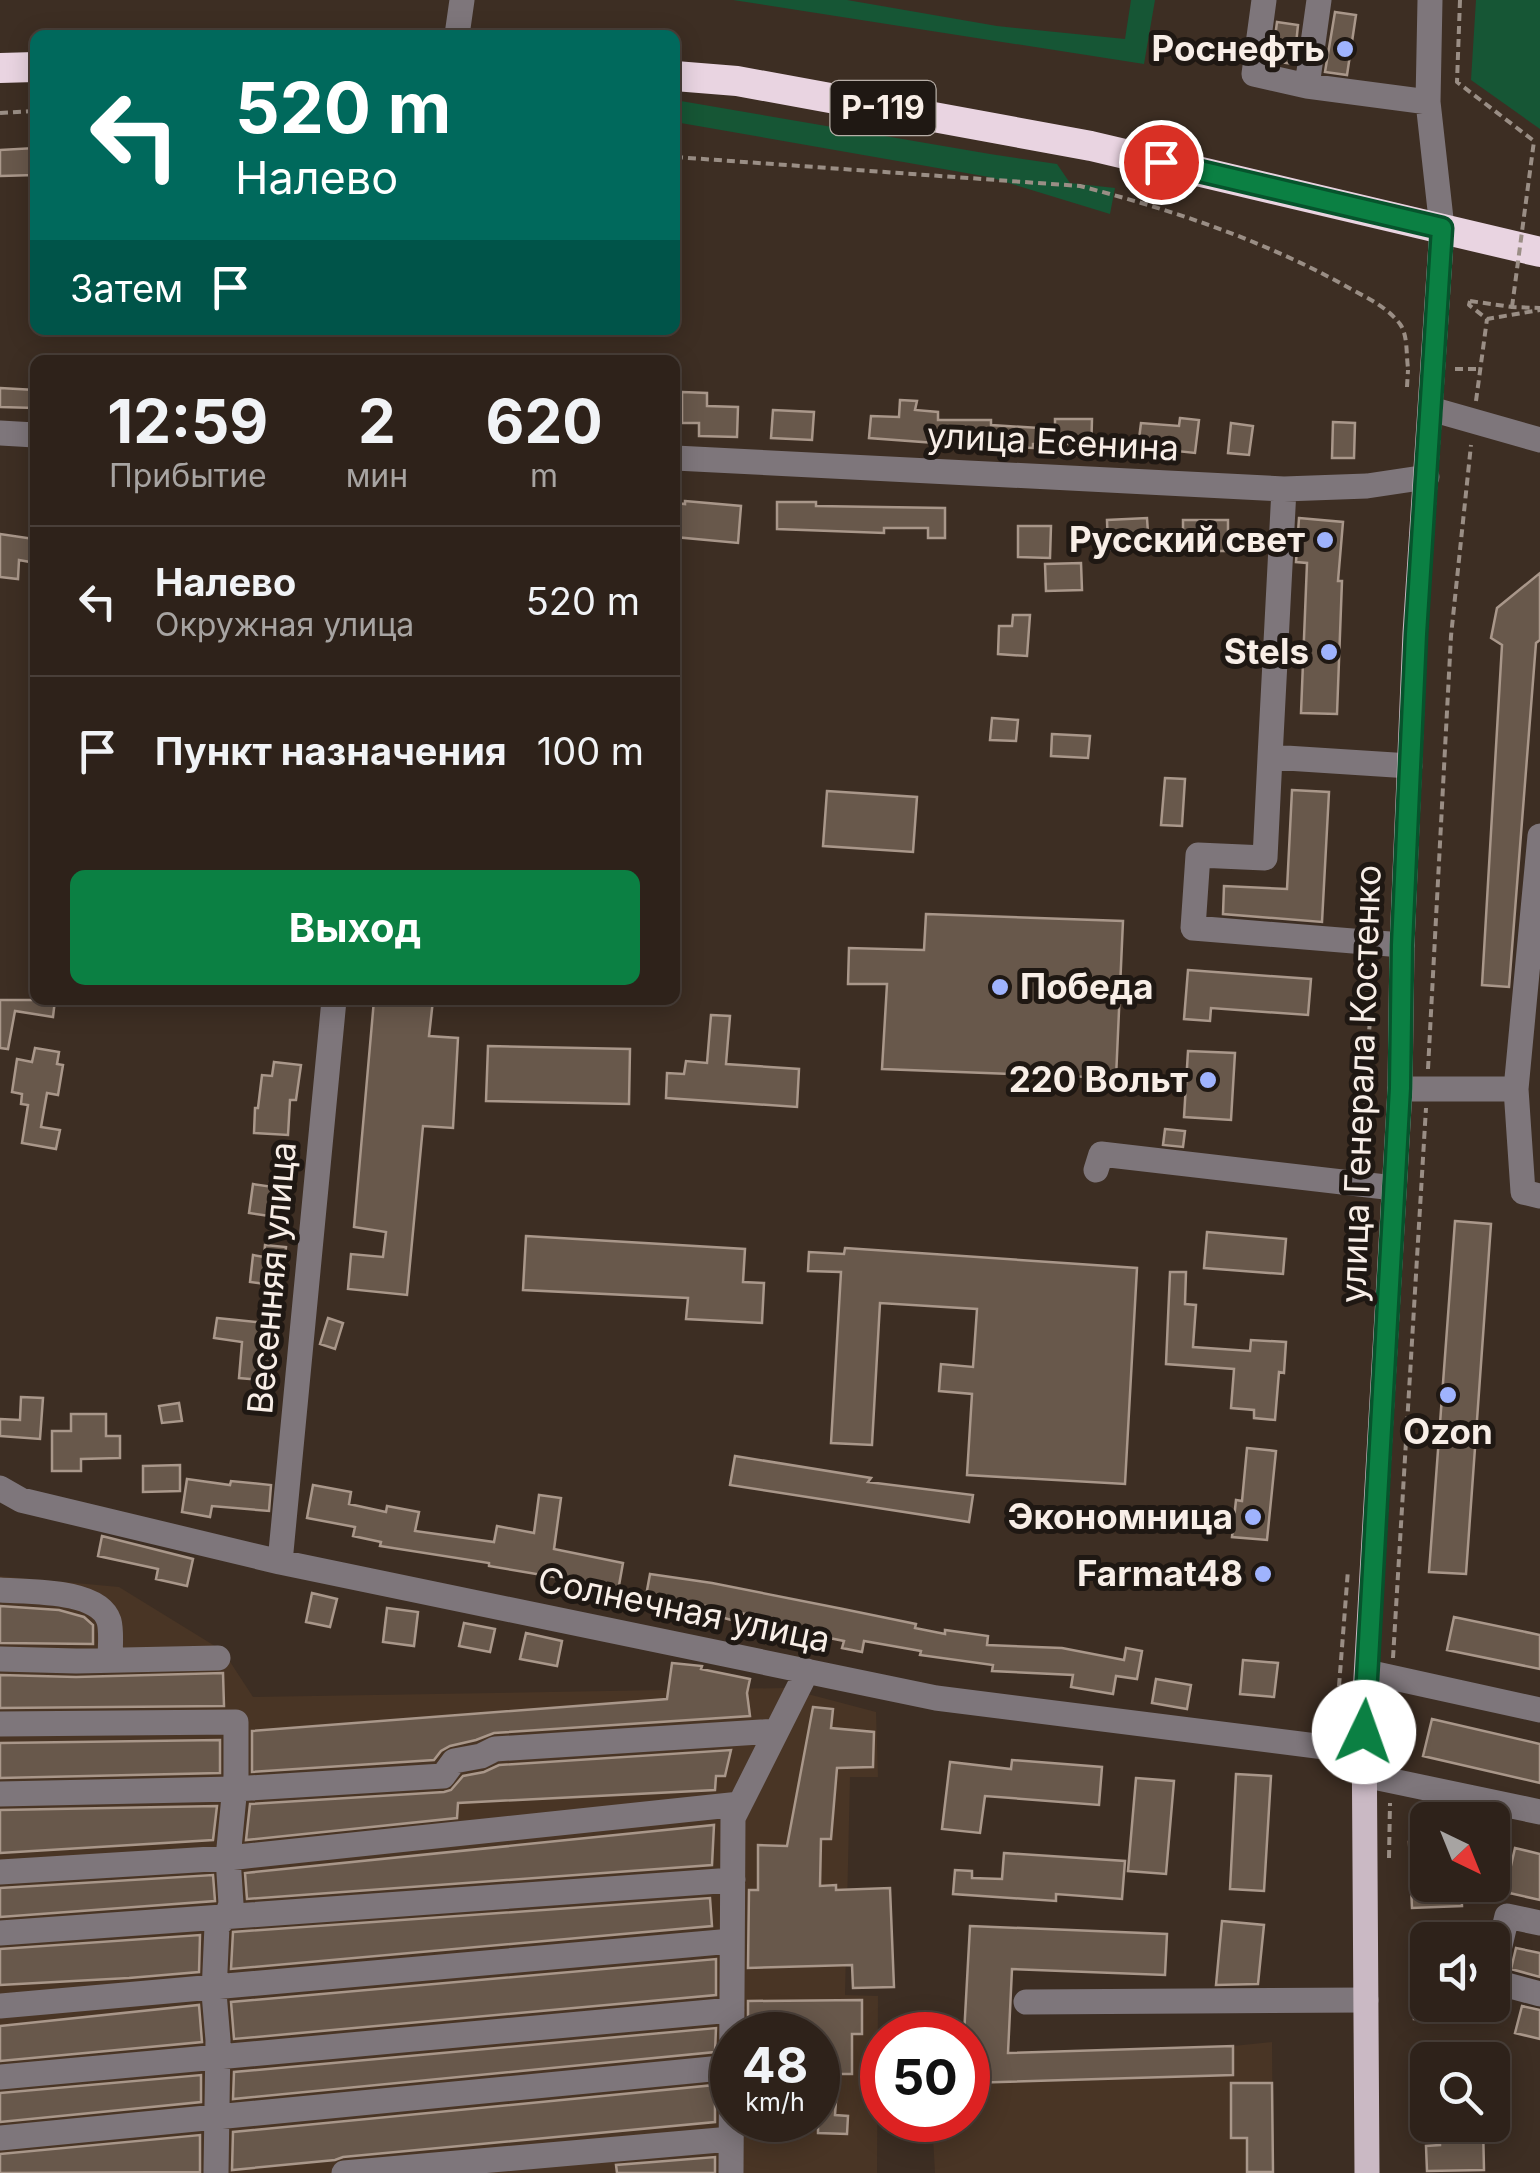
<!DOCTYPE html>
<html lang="ru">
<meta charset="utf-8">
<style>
:root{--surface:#2e221a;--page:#3a2f27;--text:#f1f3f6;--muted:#a7a4a2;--line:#493f39;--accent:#0b8043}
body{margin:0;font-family:Inter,sans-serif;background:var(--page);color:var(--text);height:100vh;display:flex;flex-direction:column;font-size:38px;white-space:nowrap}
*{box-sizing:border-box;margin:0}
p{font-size:32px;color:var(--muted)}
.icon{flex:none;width:55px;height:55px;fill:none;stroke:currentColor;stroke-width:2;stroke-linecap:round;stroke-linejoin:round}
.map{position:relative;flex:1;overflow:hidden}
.sheet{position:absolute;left:30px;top:355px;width:650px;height:650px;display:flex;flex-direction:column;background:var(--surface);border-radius:15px;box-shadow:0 5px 25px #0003,0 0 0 2px var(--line)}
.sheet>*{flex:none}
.hud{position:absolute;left:30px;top:30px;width:650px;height:305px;border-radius:15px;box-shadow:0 5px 25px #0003,0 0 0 2px var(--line);background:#00695c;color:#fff;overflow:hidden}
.needle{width:65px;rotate:137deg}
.controls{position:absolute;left:1410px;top:1802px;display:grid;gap:20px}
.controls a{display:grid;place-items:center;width:100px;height:100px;border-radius:15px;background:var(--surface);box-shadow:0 5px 25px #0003,0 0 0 2px var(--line);font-size:50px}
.speed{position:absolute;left:710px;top:2012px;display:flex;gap:20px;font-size:50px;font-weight:700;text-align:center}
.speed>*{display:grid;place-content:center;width:130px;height:130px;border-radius:50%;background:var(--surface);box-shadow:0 5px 25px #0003,0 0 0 2px var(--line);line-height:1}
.speed small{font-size:25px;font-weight:400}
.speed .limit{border:15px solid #d22;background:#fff;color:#111}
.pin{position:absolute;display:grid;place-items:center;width:85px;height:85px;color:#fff;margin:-42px;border:5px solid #fff;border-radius:50%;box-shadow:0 2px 10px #0007}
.me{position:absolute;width:110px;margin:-55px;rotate:3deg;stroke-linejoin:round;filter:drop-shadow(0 0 8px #0008)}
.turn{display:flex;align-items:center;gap:35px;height:210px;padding:0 40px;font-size:45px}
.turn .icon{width:130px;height:130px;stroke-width:2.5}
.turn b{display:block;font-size:70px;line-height:85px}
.then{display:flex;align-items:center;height:95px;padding:0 40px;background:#0003;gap:20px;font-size:38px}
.eta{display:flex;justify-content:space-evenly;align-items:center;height:170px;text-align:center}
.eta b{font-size:60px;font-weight:700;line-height:70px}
.action{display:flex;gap:20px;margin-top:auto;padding:20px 40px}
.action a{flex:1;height:115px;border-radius:15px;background:var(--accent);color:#fff;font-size:40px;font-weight:700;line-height:115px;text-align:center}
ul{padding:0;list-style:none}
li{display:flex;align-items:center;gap:30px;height:150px;padding:0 40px;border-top:2px solid var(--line)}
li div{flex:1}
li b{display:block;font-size:38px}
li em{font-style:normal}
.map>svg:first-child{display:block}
.built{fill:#493525;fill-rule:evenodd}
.green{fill:#165635}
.building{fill:#68584b;stroke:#a9978a;stroke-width:2.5}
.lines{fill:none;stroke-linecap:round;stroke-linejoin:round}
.path{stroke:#9a8e85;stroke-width:4;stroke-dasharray:8 5;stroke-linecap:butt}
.minor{stroke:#7e767b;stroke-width:25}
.major{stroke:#cab9c4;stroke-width:25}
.highway{stroke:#e9d4e1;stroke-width:30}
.path-bridge{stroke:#9a8e85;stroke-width:4;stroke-dasharray:8 5;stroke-linecap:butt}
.route-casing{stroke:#07532c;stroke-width:25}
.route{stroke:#0b8043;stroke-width:18}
.poi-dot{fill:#9fb3fd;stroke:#1f1813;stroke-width:4}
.labels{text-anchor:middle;stroke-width:10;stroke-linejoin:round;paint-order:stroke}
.shield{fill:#1f1813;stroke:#b7aea7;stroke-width:2.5}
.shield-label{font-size:32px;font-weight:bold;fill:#f8eee7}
.poi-label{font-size:35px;font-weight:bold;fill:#f8eee7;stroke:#1f1813;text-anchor:end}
.street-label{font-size:35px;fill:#f8eee7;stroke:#1f1813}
</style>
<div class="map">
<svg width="1540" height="2173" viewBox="0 0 1540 2173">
<rect width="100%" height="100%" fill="#3d2e23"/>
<path class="built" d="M0,1576L119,1587L223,1651L253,1697L785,1688L876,1712L878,1777H850L845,1995L878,1996L877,2173H0ZM732,2035H818V2120H732Z
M1272,2042L1273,2173H935L932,2120H968V2053L1233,2046Z"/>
<path class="green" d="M733,0H847L997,26L1125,39L1131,0H1155L1144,64Z
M1476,0H1540V129L1471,80Z
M675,100L990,154L1057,164L1070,183L1115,188L1110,214L989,177L675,122Z"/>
<path class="building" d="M1335,12L1356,15L1347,75L1325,72Z
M1277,22L1298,25L1294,64L1272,61Z
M35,148V175L0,176V150Z
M0,388L35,390V408L0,407Z
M682,392L707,393V406L738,407L737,437L699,436V423H682Z
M900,400L917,401L915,410L938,412V420H991V425L1055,429V419H1092L1091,455H1072V444H1033V448L1007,447V444H949L869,438L871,416L899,417Z
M773,410L814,412L812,440L771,438Z
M1180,418L1199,420L1195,453L1138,447L1141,423L1179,426Z
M1333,422L1355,423L1354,458H1332Z
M1231,423L1253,426L1249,455L1228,453Z
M685,501L741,506L738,543L675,537V503L685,504Z
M777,502H816V506L945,508V538H928V528H884V533L777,529Z
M1147,518L1149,548L1108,550L1107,520Z
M1299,518L1343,522L1338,581H1342L1337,714L1301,713L1307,563L1296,562Z
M1183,520H1228V551H1183Z
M1018,526H1051L1050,558L1018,557Z
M0,534L34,539L30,562L19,560L18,579L0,577Z
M1081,563L1082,590L1046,591L1045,564Z
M1540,573V640L1536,643L1509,987L1482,985L1502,645L1491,638L1497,608Z
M1013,615H1030L1027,656L998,654L999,626H1012Z
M992,718L1018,720L1016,741L990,740Z
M1052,734L1090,736L1088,758L1051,756Z
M1165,778L1185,779L1182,826L1161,825Z
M1292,790L1329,792L1322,922L1223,914L1224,886L1287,889Z
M827,791L917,797L913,852L823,846Z
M926,914L1123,921L1116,1078L882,1069L887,984H848L849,948L924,950Z
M1188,970L1311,979L1308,1015L1211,1008L1210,1021L1184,1019Z
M0,1000H55L53,1017L15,1011L8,1049L0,1048Z
M374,1000H433L429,1036L458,1038L453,1128L423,1126L407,1295L348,1289L351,1254L383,1257L386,1232L354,1227Z
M711,1015L730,1016L726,1064L799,1069L797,1107L666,1098L667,1073L684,1074L686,1061L707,1063Z
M488,1046L630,1049L629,1104L486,1101Z
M35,1048L59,1052L57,1064L63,1065L58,1095L47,1093L41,1127L60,1130L56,1149L22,1143L28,1105L21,1104L22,1094L12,1092L17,1059L32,1062Z
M1188,1051L1235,1053L1231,1120L1184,1117Z
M274,1062L301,1065L296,1100H290L288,1135L254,1133L255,1108H258L262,1075L272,1076Z
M1165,1129L1185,1131L1183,1147L1163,1145Z
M253,1184L287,1189L283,1218L249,1213Z
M1455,1221L1491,1224L1466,1574L1429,1572Z
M1207,1232L1286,1239L1283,1274L1204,1268Z
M526,1236L745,1249L743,1282L764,1283L762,1323L686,1319L688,1298L523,1290Z
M265,1245L286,1247L282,1286L250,1282L253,1255L264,1257Z
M845,1248L1137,1268L1125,1484L967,1475L972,1394L939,1391L941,1364L973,1367L977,1309L880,1303L872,1445L831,1443L841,1272L808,1271L809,1252L844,1254Z
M1170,1272H1186L1185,1304L1196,1305L1193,1347L1250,1351L1251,1340L1286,1342L1284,1373L1279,1372L1275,1420L1254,1418V1410L1231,1408L1234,1369L1166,1364Z
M217,1318L277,1324L273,1381L239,1378L242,1342L214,1338Z
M328,1318L343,1323L335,1349L320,1344Z
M21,1397L43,1398L40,1439L0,1436V1419L20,1420Z
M179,1403L182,1421L162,1423L159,1406Z
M71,1414H106V1436H120V1458L81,1459V1471H52V1431H71Z
M1247,1448L1276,1451L1267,1540L1232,1537L1236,1500L1242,1501Z
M735,1456L871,1478L868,1482L973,1495L969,1522L730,1485Z
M180,1465V1491L143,1492V1466Z
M187,1479L230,1485L231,1481L271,1485L269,1511L212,1506L210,1517L182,1512Z
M313,1485L351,1492L349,1504L386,1512L387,1506L419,1512L415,1531L494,1542L497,1526L534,1533L539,1495L561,1498L554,1549L623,1563L618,1591L571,1582L572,1580L489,1566V1563L380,1546L381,1542L353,1536L355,1527L307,1518Z
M102,1536L193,1559L187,1586L156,1579L158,1569L98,1556Z
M650,1574L712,1583L843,1609L916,1624L915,1628L945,1634V1630L988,1636L987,1645L1062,1648L1124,1660L1126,1648L1142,1651L1137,1679L1116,1676L1113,1694L1071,1687L1073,1675L992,1671L993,1665L920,1655L921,1651L864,1641L862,1652L842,1648L844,1641L785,1629L786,1623L741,1613L739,1622L705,1613L706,1606L646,1596Z
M312,1593L337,1599L330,1627L306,1622Z
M0,1606L59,1610L84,1617L93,1625V1644L0,1643Z
M387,1608L418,1612L414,1646L383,1642Z
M1454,1617L1540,1635V1669L1447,1650Z
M464,1623L495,1629L490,1652L459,1646Z
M526,1633L562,1641L557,1666L520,1659Z
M1243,1660L1278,1663L1274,1697L1240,1694Z
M672,1663L702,1666L701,1669L750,1679L747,1693L750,1716L494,1733L476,1740L450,1746L441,1751L434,1760L252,1772V1731L667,1699Z
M223,1673L224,1706L0,1708V1675L76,1677Z
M1156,1679L1191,1685L1187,1709L1152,1703Z
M813,1707L833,1709L831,1728L874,1732L873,1767L837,1768L831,1839H821L820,1886L836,1885V1890L890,1888L894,1987L853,1988L852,1965L748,1968L749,1890H758V1845L787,1846Z
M1432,1719L1540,1744V1783L1423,1756Z
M220,1740V1773L0,1778V1743Z
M731,1750L725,1776H716L715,1790L458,1803L457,1818L246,1840L250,1804L444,1792L451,1790L463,1776L484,1772L499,1765Z
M1012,1760L1102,1767L1099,1805L985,1796L980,1833L942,1829L950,1762L1011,1769Z
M1236,1774L1271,1776L1264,1891L1230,1889Z
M1136,1778L1174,1781L1166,1874L1128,1871Z
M217,1806L213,1840L0,1853V1810Z
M714,1825L712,1865L247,1899L245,1873Z
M1428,1841V1885H1461L1462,1906L1412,1908L1409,1842Z
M1515,1848L1540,1854V1900L1505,1892Z
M1004,1853L1125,1861L1122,1899L1056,1894V1901L953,1894L955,1870L972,1871V1878L1002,1879Z
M213,1875L215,1901L0,1917V1888Z
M710,1898L712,1926L231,1969L233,1932Z
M1222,1921L1264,1925L1258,1984L1216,1985Z
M970,1926L1167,1934L1165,1975L1012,1969L1008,2053L1233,2046V2075L968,2083V2035H964Z
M200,1935L199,1972L129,1978L0,1985V1949Z
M1412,1944H1428V2019H1414Z
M1516,1948L1540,1953V1977L1511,1969Z
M716,1959V1995L234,2039L231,2002Z
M862,2000V2034H852V2074H838L835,2115L848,2116L847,2134L818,2133V2034H748V2001Z
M199,2005L202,2042L0,2061V2026Z
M1522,2006L1540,2010V2039L1515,2033Z
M716,2028L715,2052L233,2099L234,2072Z
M201,2075V2102L0,2122V2093Z
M1231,2083H1272L1273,2172H1247V2138H1231Z
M715,2085V2122L343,2157L335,2160L232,2170L233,2132Z
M1440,2125H1483L1484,2170L1427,2171L1426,2146L1440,2145Z
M200,2135V2172L0,2173V2154Z
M715,2157V2173H617L616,2165Z"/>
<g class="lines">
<path class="path" d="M1460,0L1457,82L1534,141
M0,113L35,111
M675,157L1080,186C1173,210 1266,241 1351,289C1369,299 1387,307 1400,324C1408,335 1406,354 1408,368
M1470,301L1469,305L1487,319L1540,310
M1470,301L1512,307L1540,308
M1455,369H1481
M1407,387L1408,370
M1476,401L1487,319
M1428,1069L1451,636L1471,445
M1374,1117L1363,1099L1375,965
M1393,1658L1426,1108
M1387,1713H1391V1697
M1336,1725L1348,1570
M1391,1758V1713
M1389,1858L1390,1803"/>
<path class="minor" d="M1264,0L1254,74L1307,86L1428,102
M1430,0L1428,102L1442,228
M457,35L462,0
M1307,86L1319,0
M1431,409L1540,440
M0,433L35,435
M675,458L1284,489L1367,486L1427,477
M1284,489L1270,757L1410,766
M1270,757L1265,858L1198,855L1193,928L1402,945
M1540,836L1516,1089L1523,1192L1540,1196
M1400,1089H1516
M1096,1170L1101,1154L1394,1188
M0,1488L21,1500L280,1562L936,1698L1364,1752
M280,1562L334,1000
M0,1590C28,1592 99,1589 109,1621C112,1632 110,1648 110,1660
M0,1659L76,1661L218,1658
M1367,1672L1540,1710
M0,1724L236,1722V1776L228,1858L231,1904L227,1915L217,1926L214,1993L218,2040L216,2173
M1364,1775L1540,1812
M0,1794L234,1789L443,1776L454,1761L481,1756L495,1749L777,1731
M0,1872L228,1858L740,1804
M0,1933L733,1880
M1492,1979L1507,1916L1540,1923
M1492,1981L1540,1994
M1026,2002L1366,2000
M0,2006L732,1941
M0,2077L732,2010
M0,2138L732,2067
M344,2173L731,2139
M731,2173L733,1818L807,1671"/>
<path class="major" d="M1367,2173L1364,1712L1400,1089L1402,945L1415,633L1442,228"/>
<path class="highway" d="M0,68L35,67
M675,76L737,81L1091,146L1540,252"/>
<path class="path-bridge" d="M1512,307L1534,141"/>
</g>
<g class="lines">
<g class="route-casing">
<path id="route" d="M1161,162L1442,228L1416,634L1402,945L1400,1088L1364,1732"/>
</g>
<use href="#route" class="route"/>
</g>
<g class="poi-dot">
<circle cx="1345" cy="49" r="10"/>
<circle cx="1325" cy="540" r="10"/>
<circle cx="1329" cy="652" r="10"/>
<circle cx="1000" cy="987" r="10"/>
<circle cx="1208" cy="1080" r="10"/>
<circle cx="1448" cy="1395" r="10"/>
<circle cx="1253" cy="1517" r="10"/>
<circle cx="1263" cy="1574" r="10"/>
</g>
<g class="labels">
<rect class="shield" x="830.5" y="81" width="105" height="54" rx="8"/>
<g class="shield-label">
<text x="883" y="119">Р-119</text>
</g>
<g class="poi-label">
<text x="1325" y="61">Роснефть</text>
<text x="1305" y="552">Русский свет</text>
<text x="1309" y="664">Stels</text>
<text x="1020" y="999" text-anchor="start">Победа</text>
<text x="1188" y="1092">220 Вольт</text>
<text x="1448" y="1444" text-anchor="middle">Ozon</text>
<text x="1233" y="1529">Экономница</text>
<text x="1243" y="1586">Farmat48</text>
</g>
<g class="street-label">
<text transform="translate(1053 442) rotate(3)" y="12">улица Есенина</text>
<text transform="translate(1361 1084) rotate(-88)" y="12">улица Генерала Костенко</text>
<text transform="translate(272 1278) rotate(-85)" y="12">Весенняя улица</text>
<text transform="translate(684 1610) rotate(12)" y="12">Солнечная улица</text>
</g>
</g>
</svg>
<div class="controls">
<a><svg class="needle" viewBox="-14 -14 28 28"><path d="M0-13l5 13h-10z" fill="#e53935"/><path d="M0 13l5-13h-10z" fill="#a7a4a2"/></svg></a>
<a><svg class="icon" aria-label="sound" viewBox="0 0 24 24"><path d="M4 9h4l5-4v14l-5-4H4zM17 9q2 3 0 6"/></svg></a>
<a><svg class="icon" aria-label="search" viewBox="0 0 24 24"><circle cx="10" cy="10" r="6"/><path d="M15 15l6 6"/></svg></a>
</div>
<div class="speed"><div>48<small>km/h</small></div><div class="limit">50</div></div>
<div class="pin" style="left:1161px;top:162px;background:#d93025"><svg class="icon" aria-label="arrive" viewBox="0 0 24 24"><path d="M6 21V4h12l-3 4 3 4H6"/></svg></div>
<svg class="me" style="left:1364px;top:1732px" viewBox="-20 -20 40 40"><circle r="19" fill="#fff"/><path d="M0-13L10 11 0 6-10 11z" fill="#0b8043"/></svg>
<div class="hud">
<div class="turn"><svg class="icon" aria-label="left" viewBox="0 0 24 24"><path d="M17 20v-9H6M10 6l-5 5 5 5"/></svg><div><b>520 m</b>Налево</div></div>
<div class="then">Затем<svg class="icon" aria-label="arrive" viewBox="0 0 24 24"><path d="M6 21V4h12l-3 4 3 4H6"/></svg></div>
</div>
<section class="sheet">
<div class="eta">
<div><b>12:59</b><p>Прибытие</p></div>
<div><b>2</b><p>мин</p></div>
<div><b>620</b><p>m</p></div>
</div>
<ul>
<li><svg class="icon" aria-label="left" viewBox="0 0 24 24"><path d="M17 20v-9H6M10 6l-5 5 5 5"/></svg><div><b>Налево</b><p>Окружная улица</p></div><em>520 m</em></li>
<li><svg class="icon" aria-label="arrive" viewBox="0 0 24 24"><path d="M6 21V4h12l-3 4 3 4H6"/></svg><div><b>Пункт назначения</b></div><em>100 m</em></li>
</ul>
<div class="action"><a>Выход</a></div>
</section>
</div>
